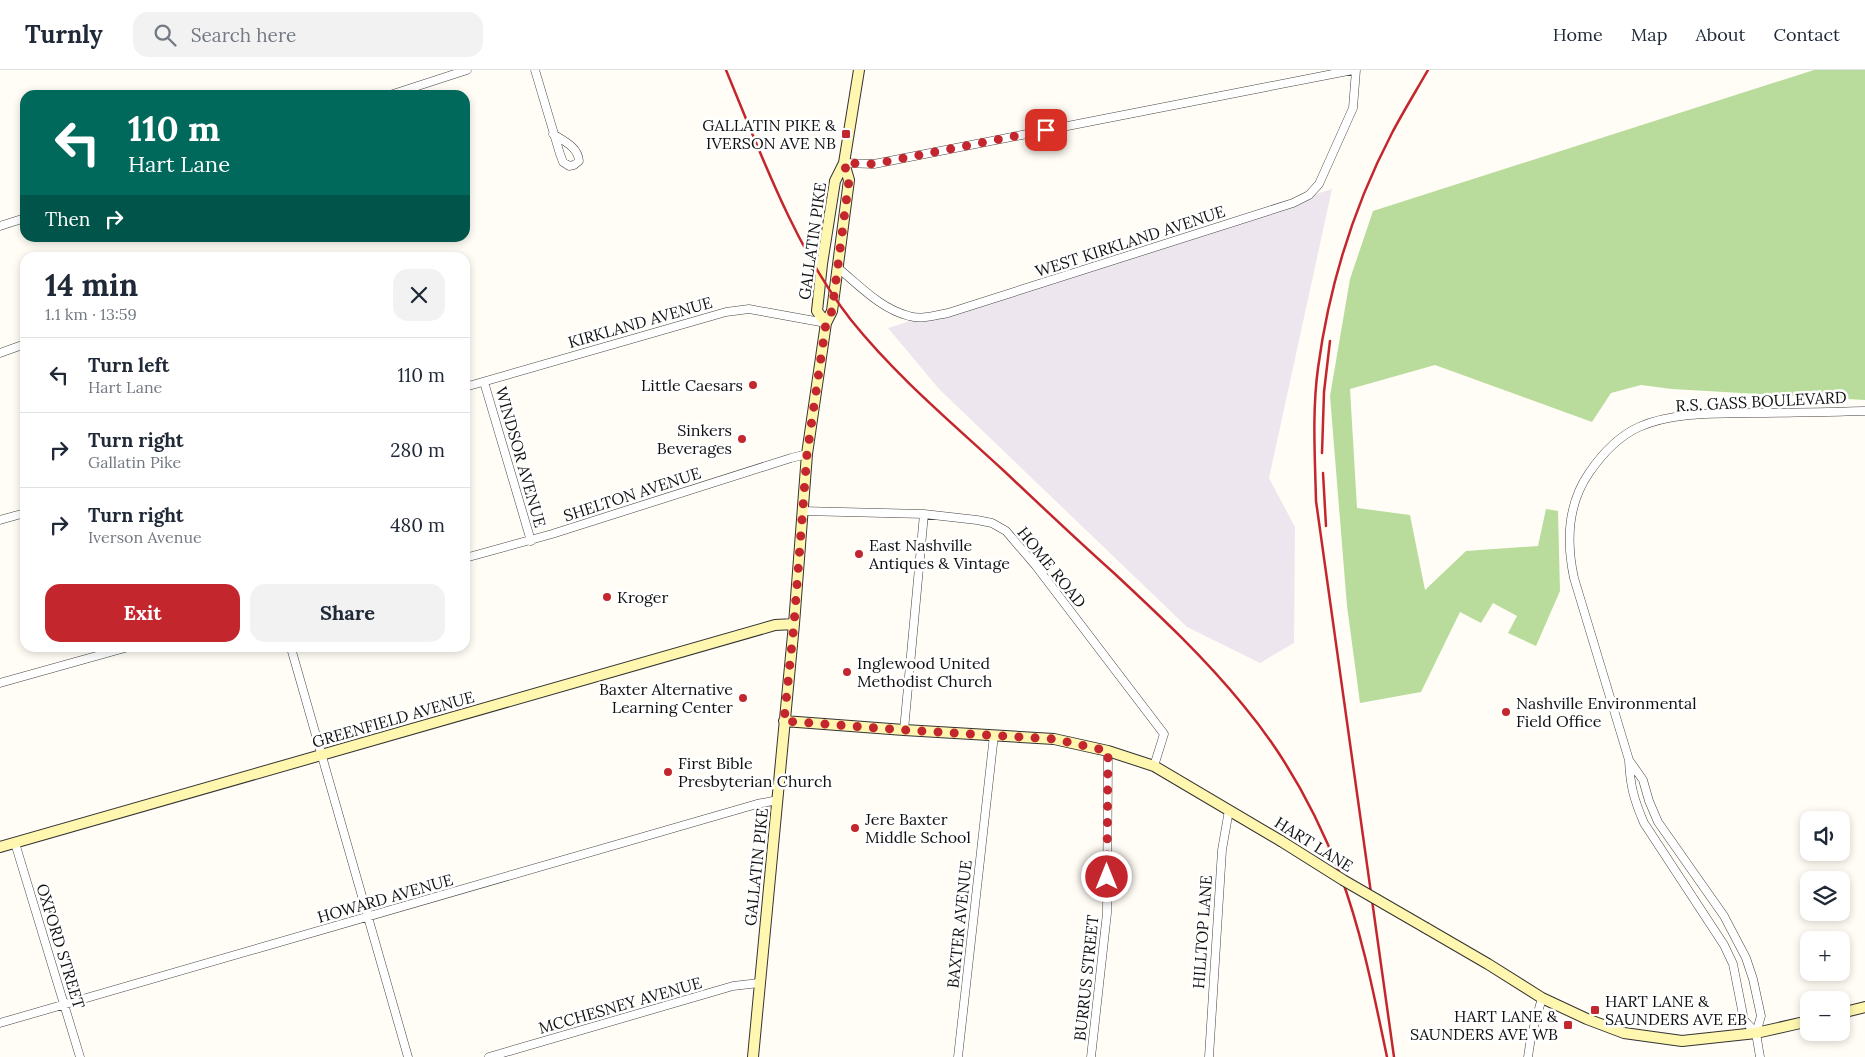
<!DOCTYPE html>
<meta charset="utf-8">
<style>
:root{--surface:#fff;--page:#f2f2f3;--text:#1f2937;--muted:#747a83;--line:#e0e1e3;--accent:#c4262e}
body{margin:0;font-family:Lora,serif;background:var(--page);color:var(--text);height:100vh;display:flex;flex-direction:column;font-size:19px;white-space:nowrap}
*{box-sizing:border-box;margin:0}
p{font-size:16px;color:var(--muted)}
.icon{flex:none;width:28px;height:28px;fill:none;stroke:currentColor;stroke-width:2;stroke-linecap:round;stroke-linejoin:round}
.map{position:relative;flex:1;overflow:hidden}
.side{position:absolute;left:20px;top:182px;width:450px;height:400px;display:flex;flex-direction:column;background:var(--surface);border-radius:15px;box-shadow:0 2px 8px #0003}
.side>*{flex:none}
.top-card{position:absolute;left:20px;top:20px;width:450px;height:152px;border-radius:15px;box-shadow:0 2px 8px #0003;background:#00695c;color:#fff;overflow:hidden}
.buttons{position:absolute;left:1800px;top:741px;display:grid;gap:10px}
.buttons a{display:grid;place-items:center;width:50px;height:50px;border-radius:10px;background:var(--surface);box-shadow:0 2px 8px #0003;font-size:25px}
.pin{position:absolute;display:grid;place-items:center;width:42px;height:42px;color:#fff;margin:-21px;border-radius:10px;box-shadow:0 2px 8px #0006}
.me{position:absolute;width:55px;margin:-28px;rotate:0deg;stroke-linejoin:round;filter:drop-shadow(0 0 4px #0008)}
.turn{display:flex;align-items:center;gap:18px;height:105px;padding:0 25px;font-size:22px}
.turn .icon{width:65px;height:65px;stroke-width:2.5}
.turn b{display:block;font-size:35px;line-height:42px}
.then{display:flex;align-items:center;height:48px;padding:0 25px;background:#0003;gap:10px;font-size:19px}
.round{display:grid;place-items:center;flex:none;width:52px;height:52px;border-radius:15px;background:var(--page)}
.overview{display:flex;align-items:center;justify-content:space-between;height:85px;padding:0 25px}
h1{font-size:30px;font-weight:700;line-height:38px}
.primary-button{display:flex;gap:10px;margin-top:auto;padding:10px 25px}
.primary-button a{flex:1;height:58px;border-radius:15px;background:var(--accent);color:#fff;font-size:20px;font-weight:700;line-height:58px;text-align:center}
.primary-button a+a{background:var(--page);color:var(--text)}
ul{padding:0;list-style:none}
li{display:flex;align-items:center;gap:15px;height:75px;padding:0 25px;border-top:1px solid var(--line)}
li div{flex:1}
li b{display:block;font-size:19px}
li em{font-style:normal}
header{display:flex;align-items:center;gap:30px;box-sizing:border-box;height:70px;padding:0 25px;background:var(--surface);border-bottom:1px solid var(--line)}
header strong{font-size:24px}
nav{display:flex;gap:28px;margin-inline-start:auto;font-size:18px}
.search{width:350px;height:45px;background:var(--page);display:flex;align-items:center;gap:12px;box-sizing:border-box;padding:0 18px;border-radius:15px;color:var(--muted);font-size:19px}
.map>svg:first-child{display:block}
.industrial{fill:#eee6ef}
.forest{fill:#b9dc9c}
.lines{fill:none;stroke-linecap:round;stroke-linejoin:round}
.street-casing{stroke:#444;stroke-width:9}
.secondary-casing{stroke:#333;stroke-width:12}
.street{stroke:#fff;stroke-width:8}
.secondary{stroke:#fff6b0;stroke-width:10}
.rail{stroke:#c4262e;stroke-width:2.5}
.secondary-bridge-casing{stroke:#333;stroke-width:12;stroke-linecap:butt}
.secondary-bridge{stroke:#fff6b0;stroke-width:10}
.route{stroke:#c4262e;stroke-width:9;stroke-dasharray:0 16.2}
.poi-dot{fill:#c4262e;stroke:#fff;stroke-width:2}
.labels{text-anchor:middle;stroke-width:5;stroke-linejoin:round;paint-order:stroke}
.poi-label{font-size:16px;fill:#111;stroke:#fff;text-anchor:start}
.street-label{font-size:16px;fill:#111;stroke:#fff}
</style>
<header>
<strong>Turnly</strong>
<div class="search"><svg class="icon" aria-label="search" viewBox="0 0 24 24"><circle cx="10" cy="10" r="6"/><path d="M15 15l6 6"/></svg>Search here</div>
<nav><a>Home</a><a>Map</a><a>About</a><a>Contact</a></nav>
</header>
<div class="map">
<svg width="1865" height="987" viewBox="0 0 1865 987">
<rect width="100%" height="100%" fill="#fffdf5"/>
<path class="industrial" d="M1332,119L1269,408L1295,457L1294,573L1260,593L1187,557L939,319L888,258Z"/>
<path class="forest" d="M1814,0H1865V330L1672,319L1641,315L1611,323L1592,352L1435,295L1350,319L1357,438L1410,445L1425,520L1466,481L1538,476L1546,439L1558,441L1560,521L1536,576L1508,563L1517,546L1493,533L1481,553L1460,542L1421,622L1360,633L1347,536L1330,326L1350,209L1373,141Z"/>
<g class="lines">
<g class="street-casing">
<path id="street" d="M535,0L560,84L563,92L569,96L574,95L579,91C578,77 564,71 553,64
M390,25L467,0
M844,93L874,94L1353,0
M0,156L25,148
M838,198C860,216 881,239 909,246C922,250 936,245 948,243L1293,133L1309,125L1319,114L1353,38L1356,0
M0,283L25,274
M484,312L531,471
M465,317L726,242L749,239L826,253
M802,441L924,444L977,450L992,453L1006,461L1036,496L1164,664L1154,696
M0,450L25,443
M465,488L552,464L791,388L807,384
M291,578L408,987
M0,613L125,578
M904,660L924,444
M1629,690L1643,710L1649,731L1658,752L1724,846L1746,888L1753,909L1761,946L1756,963L1760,987
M15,773L80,987
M0,953L757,734L778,730
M1756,963L1744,950L1733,894L1724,875L1644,753C1634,730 1630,715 1629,690L1574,508C1566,471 1567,435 1589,403C1602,384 1617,367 1639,357C1673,342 1714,344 1751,343C1789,343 1827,342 1865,341
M489,987L733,916L759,913
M958,987L994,665
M1091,987L1107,843L1108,681
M1209,987L1222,780L1229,740
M1528,987L1531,967L1542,928"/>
</g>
<g class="secondary-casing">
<path id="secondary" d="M826,253L817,241L822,194L835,111L844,93L859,0
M784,651L904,660L1054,669L1108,681L1154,696L1281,771
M0,777L775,555L794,554
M1426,858L1488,894L1542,928L1587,949L1624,963L1682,971L1756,963L1809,951
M1841,943L1865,937
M753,987L794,554L807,384L826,253L832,241L849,110L844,93"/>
</g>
<use href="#street" class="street"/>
<use href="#secondary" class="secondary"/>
<path class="rail" d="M726,0C760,82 796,180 851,250C896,306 951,352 1003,400C1040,435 1077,470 1115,504C1160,546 1204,587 1243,635C1284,684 1317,744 1340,804C1362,863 1374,925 1387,987
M1322,383L1324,322L1330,271
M1323,403L1326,456
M1394,987L1316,431C1315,387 1312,342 1318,298C1329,216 1354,136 1392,63C1403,42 1416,21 1428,0"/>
<g class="secondary-bridge-casing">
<path id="secondary-bridge" d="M1281,771L1343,810L1426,858"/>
</g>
<use href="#secondary-bridge" class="secondary-bridge"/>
</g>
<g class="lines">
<path class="route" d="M1046,60L874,94L844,93L849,110L832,241L826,253L807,384L794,554L784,651L904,660L1054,669L1108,681L1107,807"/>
</g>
<g class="poi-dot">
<rect x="841" y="59" width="10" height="10" rx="2.5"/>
<circle cx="753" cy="315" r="5"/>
<circle cx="742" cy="369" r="5"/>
<circle cx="859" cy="484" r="5"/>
<circle cx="607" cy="527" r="5"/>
<circle cx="847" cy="602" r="5"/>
<circle cx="743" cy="628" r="5"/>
<circle cx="1506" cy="642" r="5"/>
<circle cx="668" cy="702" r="5"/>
<circle cx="855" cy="758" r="5"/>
<rect x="1590" y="935" width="10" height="10" rx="2.5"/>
<rect x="1563" y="950" width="10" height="10" rx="2.5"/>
</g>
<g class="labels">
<g class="poi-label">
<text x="836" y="61" text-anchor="end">GALLATIN PIKE &amp;<tspan x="836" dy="18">IVERSON AVE NB</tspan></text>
<text x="743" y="321" text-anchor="end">Little Caesars</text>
<text x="732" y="366" text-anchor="end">Sinkers<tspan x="732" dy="18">Beverages</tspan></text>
<text x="869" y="481">East Nashville<tspan x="869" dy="18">Antiques &amp; Vintage</tspan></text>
<text x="617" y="533">Kroger</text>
<text x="857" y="599">Inglewood United<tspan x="857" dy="18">Methodist Church</tspan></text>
<text x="733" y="625" text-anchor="end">Baxter Alternative<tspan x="733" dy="18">Learning Center</tspan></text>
<text x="1516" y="639">Nashville Environmental<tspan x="1516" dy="18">Field Office</tspan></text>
<text x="678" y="699">First Bible<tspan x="678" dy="18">Presbyterian Church</tspan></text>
<text x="865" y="755">Jere Baxter<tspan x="865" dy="18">Middle School</tspan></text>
<text x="1605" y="937">HART LANE &amp;<tspan x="1605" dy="18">SAUNDERS AVE EB</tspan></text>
<text x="1558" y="952" text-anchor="end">HART LANE &amp;<tspan x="1558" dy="18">SAUNDERS AVE WB</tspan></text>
</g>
<g class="street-label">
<text transform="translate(812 171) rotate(-82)" y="6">GALLATIN PIKE</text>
<text transform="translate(1130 171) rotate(-18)" y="6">WEST KIRKLAND AVENUE</text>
<text transform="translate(640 252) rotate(-16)" y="6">KIRKLAND AVENUE</text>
<text transform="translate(1761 331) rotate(-3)" y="6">R.S. GASS BOULEVARD</text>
<text transform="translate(521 387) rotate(74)" y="6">WINDSOR AVENUE</text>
<text transform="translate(632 424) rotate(-18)" y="6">SHELTON AVENUE</text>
<text transform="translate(1052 497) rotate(51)" y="6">HOME ROAD</text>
<text transform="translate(393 649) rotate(-16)" y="6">GREENFIELD AVENUE</text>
<text transform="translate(1314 774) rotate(32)" y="6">HART LANE</text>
<text transform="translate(756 797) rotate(-84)" y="6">GALLATIN PIKE</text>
<text transform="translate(385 828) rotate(-16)" y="6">HOWARD AVENUE</text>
<text transform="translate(959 854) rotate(-84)" y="6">BAXTER AVENUE</text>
<text transform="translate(1202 862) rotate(-86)" y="6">HILLTOP LANE</text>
<text transform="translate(61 876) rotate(73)" y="6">OXFORD STREET</text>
<text transform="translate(1086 908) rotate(-84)" y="6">BURRUS STREET</text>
<text transform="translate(620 935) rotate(-16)" y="6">MCCHESNEY AVENUE</text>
</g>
</g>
</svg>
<div class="buttons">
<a><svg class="icon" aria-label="sound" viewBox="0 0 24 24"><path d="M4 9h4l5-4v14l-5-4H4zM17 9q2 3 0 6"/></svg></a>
<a><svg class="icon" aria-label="layers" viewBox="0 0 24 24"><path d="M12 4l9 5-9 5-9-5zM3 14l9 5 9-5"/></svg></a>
<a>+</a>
<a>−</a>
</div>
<div class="pin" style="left:1046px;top:60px;background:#d93025"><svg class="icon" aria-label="arrive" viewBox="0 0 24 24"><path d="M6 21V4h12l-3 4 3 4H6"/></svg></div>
<svg class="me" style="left:1107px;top:807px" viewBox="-20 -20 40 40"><circle r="17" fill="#c4262e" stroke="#fff" stroke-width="3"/><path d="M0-11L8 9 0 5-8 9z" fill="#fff"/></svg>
<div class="top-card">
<div class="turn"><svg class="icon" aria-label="left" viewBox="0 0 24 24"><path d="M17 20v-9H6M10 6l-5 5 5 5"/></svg><div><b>110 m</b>Hart Lane</div></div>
<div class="then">Then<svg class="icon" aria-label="right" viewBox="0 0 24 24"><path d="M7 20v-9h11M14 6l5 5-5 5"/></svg></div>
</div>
<section class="side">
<div class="overview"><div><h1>14 min</h1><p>1.1 km · 13:59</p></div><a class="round"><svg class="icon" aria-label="close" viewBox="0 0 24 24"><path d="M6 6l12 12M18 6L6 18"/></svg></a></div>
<ul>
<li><svg class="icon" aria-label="left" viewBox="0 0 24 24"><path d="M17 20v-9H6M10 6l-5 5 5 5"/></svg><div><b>Turn left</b><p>Hart Lane</p></div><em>110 m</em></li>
<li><svg class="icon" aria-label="right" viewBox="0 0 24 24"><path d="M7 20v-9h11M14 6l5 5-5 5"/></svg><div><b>Turn right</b><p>Gallatin Pike</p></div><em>280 m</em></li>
<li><svg class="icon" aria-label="right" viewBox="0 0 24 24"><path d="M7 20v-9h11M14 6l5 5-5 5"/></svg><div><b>Turn right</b><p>Iverson Avenue</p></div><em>480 m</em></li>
</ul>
<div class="primary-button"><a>Exit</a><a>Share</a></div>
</section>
</div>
